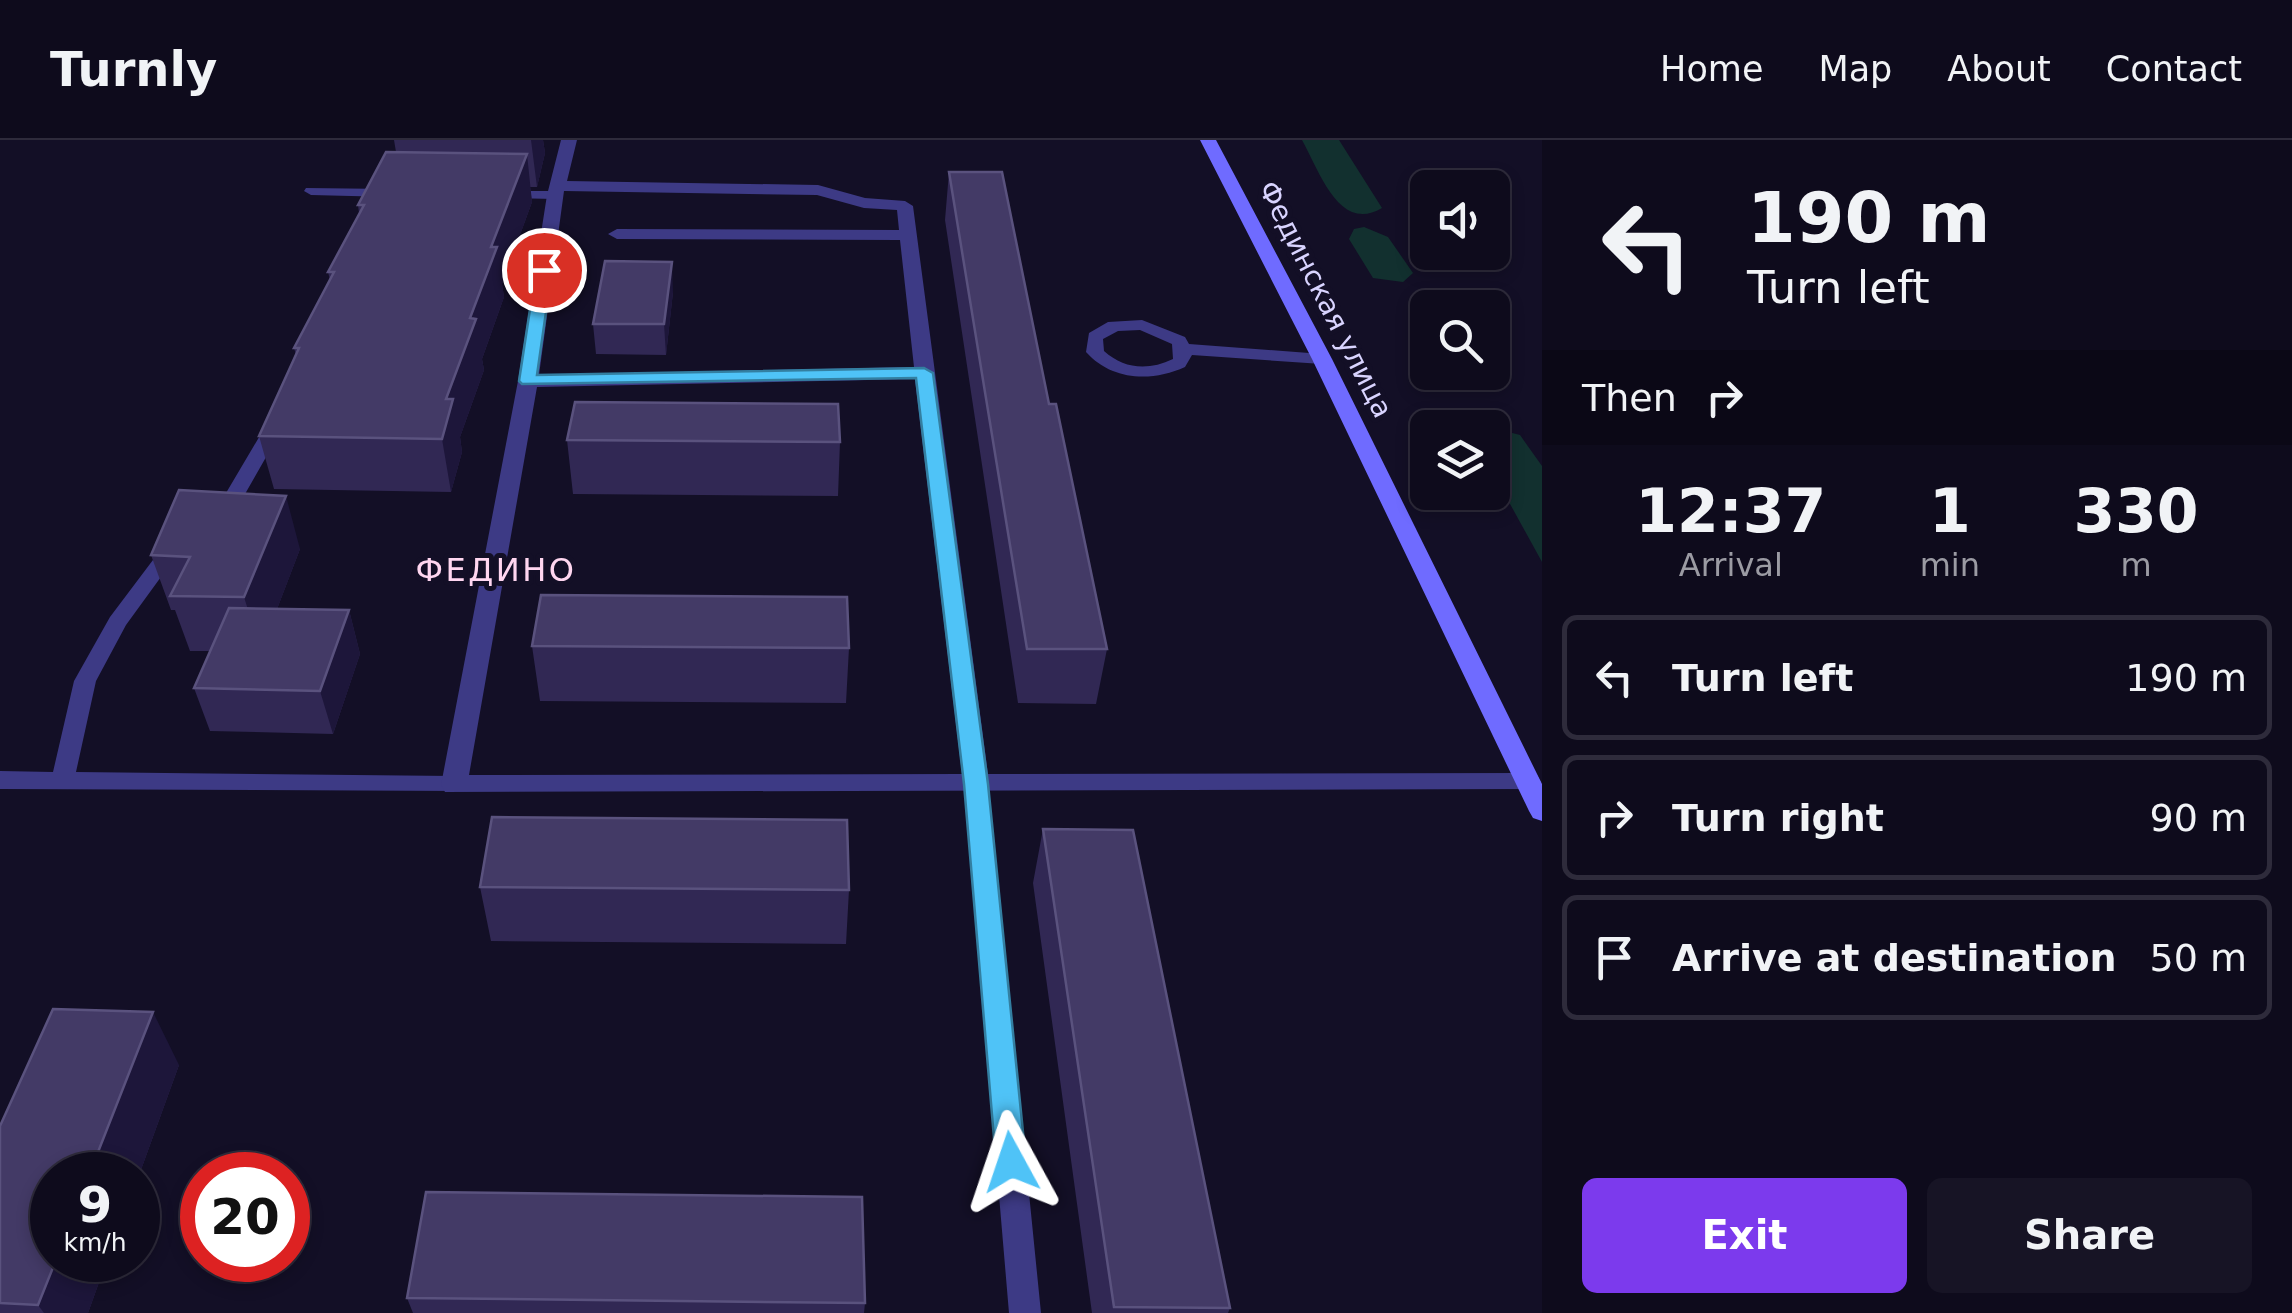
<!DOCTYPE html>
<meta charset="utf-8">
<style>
:root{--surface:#0e0b1c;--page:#171425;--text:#f1f3f6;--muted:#9b9ba3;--line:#2e2b3b;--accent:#7c3aed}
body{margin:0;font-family:"DejaVu Sans",sans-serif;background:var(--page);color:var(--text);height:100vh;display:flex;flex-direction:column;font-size:38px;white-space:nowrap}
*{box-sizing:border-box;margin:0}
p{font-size:32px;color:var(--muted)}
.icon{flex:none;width:55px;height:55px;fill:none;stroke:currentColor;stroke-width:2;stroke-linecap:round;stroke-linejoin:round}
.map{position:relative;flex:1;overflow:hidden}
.details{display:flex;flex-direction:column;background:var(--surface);width:750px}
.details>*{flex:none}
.banner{background:#0e0b1c;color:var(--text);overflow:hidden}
.fabs{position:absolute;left:1410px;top:30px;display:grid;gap:20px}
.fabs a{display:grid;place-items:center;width:100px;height:100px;border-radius:15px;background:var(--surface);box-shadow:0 5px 15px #0003,0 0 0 2px var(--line);font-size:50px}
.speed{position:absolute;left:30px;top:1012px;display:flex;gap:20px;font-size:50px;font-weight:700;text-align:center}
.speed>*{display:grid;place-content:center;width:130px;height:130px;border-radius:50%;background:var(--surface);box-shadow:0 5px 15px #0003,0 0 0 2px var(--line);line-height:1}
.speed small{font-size:25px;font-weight:400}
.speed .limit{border:15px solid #d22;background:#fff;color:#111}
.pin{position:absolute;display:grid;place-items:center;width:85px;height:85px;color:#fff;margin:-42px;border:5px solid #fff;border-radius:50%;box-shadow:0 2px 10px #0007}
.me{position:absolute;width:110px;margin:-55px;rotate:355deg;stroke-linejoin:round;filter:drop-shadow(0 0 8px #0008)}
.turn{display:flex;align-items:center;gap:35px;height:210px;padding:0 40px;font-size:45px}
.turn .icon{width:130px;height:130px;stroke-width:2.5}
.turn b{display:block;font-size:70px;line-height:85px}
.then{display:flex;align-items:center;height:95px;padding:0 40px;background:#0003;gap:20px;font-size:38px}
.eta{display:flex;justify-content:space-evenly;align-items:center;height:170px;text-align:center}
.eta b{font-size:60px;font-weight:700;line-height:70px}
.action{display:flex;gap:20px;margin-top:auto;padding:20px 40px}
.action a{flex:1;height:115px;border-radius:15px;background:var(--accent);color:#fff;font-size:40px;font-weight:700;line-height:115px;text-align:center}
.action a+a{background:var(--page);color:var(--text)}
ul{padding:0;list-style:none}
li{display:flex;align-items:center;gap:30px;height:125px;margin:0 20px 15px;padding:0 20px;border:5px solid var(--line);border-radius:15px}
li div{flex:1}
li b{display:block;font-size:38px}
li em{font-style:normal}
header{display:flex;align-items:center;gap:60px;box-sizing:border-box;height:140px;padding:0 50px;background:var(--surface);border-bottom:2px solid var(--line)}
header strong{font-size:48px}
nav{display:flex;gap:55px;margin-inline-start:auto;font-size:35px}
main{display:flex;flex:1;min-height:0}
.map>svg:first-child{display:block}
.green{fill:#12302f}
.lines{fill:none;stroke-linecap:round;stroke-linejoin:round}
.lane{fill:#3d3a85;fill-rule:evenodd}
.street{fill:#3d3a85;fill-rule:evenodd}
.secondary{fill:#6f6bff;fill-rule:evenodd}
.wall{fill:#312854}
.shaded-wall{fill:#1d163a}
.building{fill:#433a66;stroke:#5a527e;stroke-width:2.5}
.route{fill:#4fc3f7;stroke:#337fa1;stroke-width:2.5}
.labels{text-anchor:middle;stroke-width:10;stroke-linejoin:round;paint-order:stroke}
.street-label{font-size:28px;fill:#d9d4ff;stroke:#130f26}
.quarter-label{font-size:32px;letter-spacing:2.5px;fill:#ffd6f0;stroke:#130f26}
</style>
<header>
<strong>Turnly</strong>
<nav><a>Home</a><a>Map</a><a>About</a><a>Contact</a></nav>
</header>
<main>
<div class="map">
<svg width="1542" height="1173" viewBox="0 0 1542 1173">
<rect width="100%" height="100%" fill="#130f26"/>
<path class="green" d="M1302,0H1339L1382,68C1339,94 1319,30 1302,0Z
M1364,87L1388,97L1413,133L1403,142L1373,138L1349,99L1354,89Z
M1493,288L1520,295L1542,326V422L1493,333Z"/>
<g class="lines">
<path class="lane" d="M306,48L391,49L398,53L391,57L311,55L304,51Z
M498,51H555L562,55L555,59L503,58L496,54Z
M1142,180L1185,197L1189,204L1322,214L1331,219L1322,224L1192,215L1185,227C1152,242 1112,241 1086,212L1089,193L1108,182ZM1140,190L1172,204L1173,219C1148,231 1124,229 1104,211L1103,199L1118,191Z
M277,277L286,282L233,375L223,381L216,379L213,375L268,282Z
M172,402L182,408L126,485L96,541L76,632L454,636L462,639L466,645L462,651L0,649V631L53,632L74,541L110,477L165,404Z
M976,634L984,637L988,643L1041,1173H1009L964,643L968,637Z"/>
<path class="street" d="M561,0H577L567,41L818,45L865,58L905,61L913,66L988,634L1528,633L1537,635L1541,642L1537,649L445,652L441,645L518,241L547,55ZM564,51L817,55L864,68L897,70L899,90L617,89L608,94L617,99L900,100L914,227L539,235ZM915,239L962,634L469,635L537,247Z"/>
<path class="secondary" d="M1200,0H1216L1332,219L1542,644V681L1533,678L1529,671L1312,219Z"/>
</g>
<path class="wall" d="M394,0H543L545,13L537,47H530L532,62L502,144L504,157L482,219L484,230L460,297L462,312L451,352L274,349L259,296L296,215L294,208L330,140L328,132L359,73L358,65L396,12Z
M949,32L1049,264L1107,509L1096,564L1018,563L945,80Z
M673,152L666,215L596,214L593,184Z
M567,300L840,302L838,356L573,354Z
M300,409L277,469L349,470L360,514L333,594L210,591L194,548L211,511H190L175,470H171L151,415Z
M532,506L849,508L846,563L540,561Z
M1043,689L1230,1168L1228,1173H1092L1033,743Z
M480,747L849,750L846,804L491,801Z
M179,925L138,1038V1035L52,1120H107L88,1173H0V986Z
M407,1158L865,1163L864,1173H413Z"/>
<path class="shaded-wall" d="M531,0H543L545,13L537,47Z
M527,14L532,62L502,144L504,157L482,219L484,230L460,297L462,312L451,352L442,299L446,259L491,107Z
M672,122L673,152L666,215L664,184Z
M286,356L300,409L261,511L244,457Z
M349,470L360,514L333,594L320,551Z
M153,872L179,925L138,1038V1035H89Z
M56,1120H107L88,1173H44L38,1165Z"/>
<path class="building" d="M386,12L527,14L491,107H497L470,178L476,179L446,259H453L442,299L259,296L299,208H294L334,132H328L364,65H358Z
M949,32H1002L1049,264H1056L1107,509H1027Z
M605,121L672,122L664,184H593Z
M575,262L838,264L840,302L567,300Z
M179,350L286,356L244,457L170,456L190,417L151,415Z
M541,455L847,457L849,508L532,506Z
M229,468L349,470L320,551L194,548Z
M492,677L847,680L849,750L480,747Z
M1043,689L1133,690L1230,1168L1114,1167Z
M53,869L153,872L89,1035H52V1120H56L38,1165L0,1163V986Z
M426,1052L862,1057L865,1163L407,1158Z"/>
<path class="route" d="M544,125L552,130L537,235L924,228L933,233L988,644L1026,1022L1021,1031L1011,1035L1001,1031L996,1022L964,644L916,238L522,244L519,241L536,130Z"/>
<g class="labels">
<g class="street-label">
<text transform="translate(1326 159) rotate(63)" y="10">Фединская улица</text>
</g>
<g class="quarter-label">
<text x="496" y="441">ФЕДИНО</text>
</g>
</g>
</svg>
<div class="fabs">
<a><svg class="icon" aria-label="sound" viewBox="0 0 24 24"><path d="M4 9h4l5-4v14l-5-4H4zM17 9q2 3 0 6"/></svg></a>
<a><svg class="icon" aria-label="search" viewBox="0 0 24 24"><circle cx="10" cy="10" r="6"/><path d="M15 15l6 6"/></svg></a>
<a><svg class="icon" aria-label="layers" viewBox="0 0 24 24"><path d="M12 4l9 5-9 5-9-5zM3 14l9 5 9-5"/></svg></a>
</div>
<div class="speed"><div>9<small>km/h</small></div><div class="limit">20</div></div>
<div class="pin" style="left:544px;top:130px;background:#d93025"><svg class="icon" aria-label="arrive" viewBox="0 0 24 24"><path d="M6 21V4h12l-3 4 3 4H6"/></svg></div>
<svg class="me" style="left:1011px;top:1022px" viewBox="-20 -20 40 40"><path d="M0-17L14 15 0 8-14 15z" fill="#4fc3f7" stroke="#fff" stroke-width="4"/></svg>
</div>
<section class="details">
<div class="banner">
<div class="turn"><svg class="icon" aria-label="left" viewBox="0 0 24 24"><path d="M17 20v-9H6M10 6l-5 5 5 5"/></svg><div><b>190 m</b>Turn left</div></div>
<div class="then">Then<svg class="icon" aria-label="right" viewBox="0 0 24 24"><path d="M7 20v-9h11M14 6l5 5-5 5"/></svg></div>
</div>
<div class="eta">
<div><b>12:37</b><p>Arrival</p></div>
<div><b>1</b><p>min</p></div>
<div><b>330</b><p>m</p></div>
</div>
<ul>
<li><svg class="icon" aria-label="left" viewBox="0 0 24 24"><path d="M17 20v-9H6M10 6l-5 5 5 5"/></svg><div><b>Turn left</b></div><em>190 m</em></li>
<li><svg class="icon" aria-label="right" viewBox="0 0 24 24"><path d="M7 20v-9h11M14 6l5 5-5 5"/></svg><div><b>Turn right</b></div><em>90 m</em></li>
<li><svg class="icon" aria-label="arrive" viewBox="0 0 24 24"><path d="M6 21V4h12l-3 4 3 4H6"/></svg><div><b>Arrive at destination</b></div><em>50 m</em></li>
</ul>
<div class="action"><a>Exit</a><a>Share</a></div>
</section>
</main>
